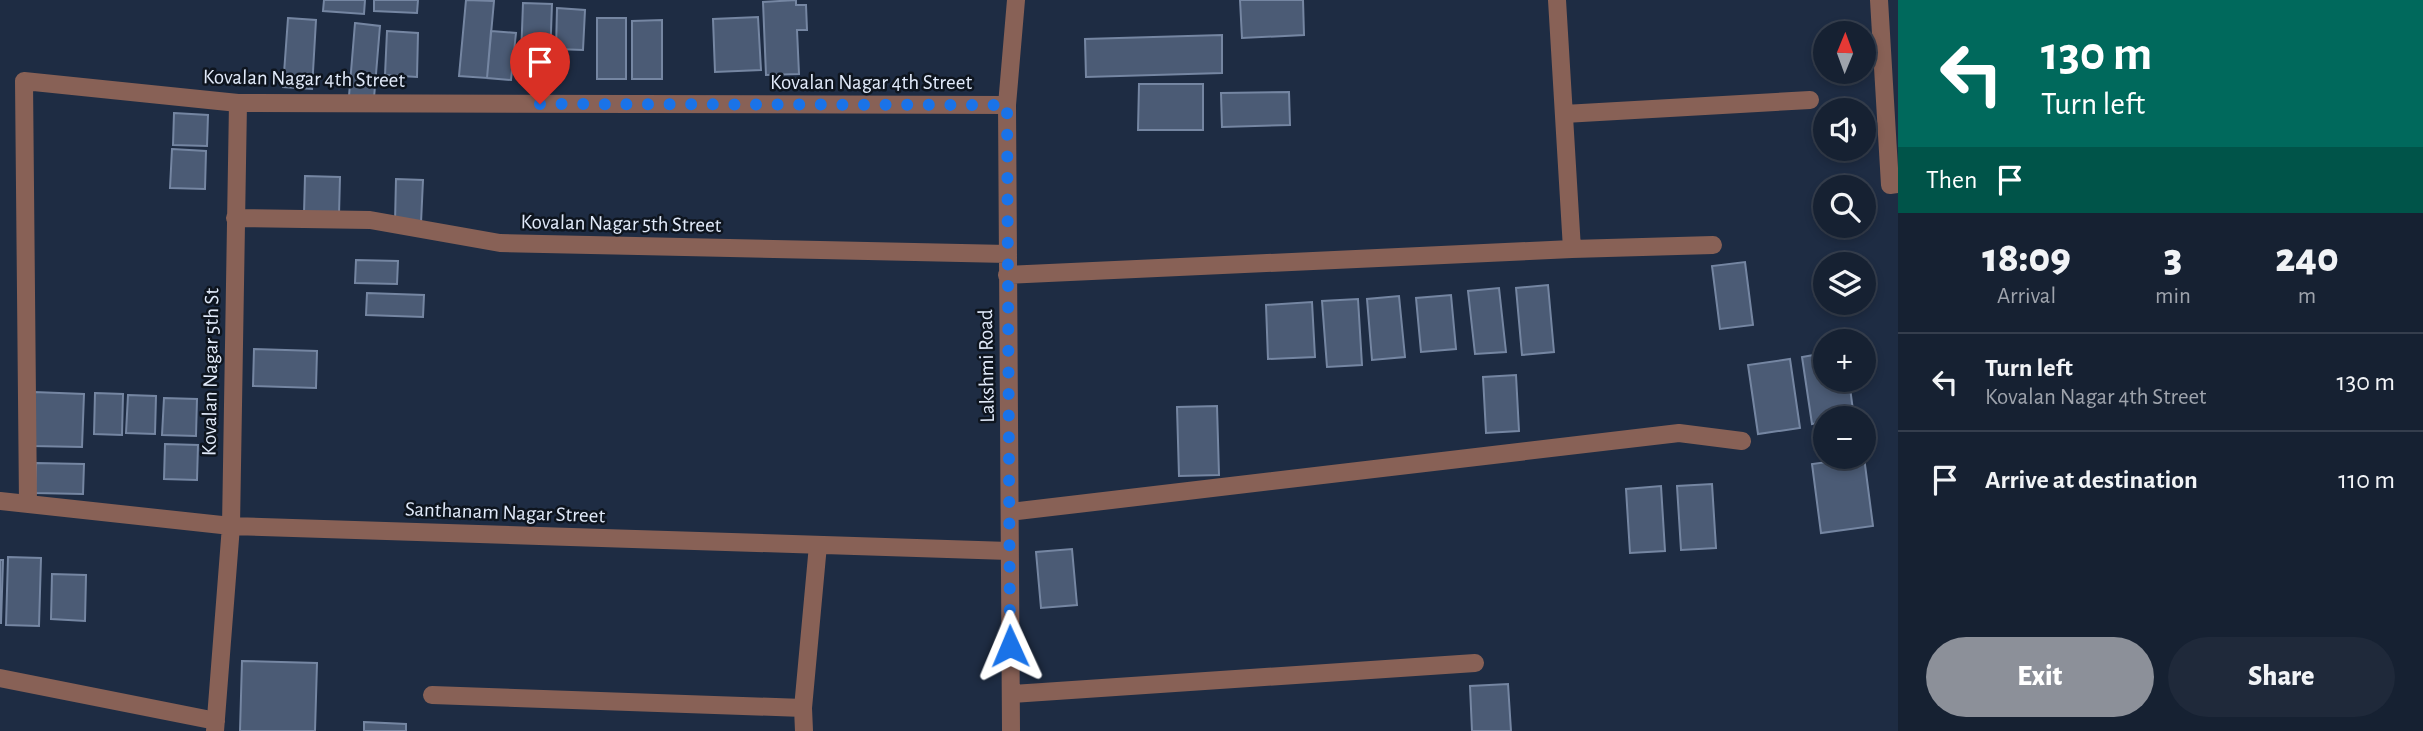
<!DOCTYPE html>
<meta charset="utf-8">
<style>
:root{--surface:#162132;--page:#1f293a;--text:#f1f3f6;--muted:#9ea3ac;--line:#353e4d;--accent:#8c9099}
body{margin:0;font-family:"Alegreya Sans",sans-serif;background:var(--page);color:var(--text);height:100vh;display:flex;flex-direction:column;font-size:26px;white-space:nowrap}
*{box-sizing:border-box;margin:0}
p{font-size:23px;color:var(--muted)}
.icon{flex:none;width:38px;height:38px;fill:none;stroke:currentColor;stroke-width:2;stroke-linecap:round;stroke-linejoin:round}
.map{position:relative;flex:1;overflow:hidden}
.panel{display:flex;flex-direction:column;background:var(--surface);width:525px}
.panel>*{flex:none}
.banner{background:#00695c;color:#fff;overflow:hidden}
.needle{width:46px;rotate:1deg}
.controls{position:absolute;left:1813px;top:21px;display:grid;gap:14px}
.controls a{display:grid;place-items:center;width:63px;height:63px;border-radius:50%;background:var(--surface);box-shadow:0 4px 10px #0003,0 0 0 2px var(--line);font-size:35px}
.pin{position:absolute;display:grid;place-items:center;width:60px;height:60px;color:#fff;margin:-72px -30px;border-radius:50% 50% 50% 0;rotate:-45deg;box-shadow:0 0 7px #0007}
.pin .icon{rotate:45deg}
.me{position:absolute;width:77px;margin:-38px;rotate:359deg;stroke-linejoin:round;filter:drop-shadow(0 0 5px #0008)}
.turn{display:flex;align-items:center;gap:24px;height:147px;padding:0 28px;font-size:32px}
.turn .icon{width:91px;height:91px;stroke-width:2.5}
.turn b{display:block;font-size:49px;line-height:60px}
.then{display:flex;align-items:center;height:66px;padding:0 28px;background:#0003;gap:14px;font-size:26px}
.eta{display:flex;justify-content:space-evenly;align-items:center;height:119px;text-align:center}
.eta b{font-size:42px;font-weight:800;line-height:49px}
.button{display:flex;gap:14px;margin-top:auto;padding:14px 28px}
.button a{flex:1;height:80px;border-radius:42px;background:var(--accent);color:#fff;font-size:28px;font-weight:800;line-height:80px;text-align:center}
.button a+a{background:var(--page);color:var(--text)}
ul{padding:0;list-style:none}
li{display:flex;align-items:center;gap:21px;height:98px;padding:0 28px;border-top:2px solid var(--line)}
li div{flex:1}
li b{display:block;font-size:26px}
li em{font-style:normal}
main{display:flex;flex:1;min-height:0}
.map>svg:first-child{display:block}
.building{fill:#4b5b75;stroke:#7586a2;stroke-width:2}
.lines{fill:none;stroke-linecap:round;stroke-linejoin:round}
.minor{stroke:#886156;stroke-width:18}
.route{stroke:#1a73e8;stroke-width:12;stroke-dasharray:0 21.6}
.labels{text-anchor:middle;stroke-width:5;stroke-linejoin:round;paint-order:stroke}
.street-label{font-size:21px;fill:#e1eafa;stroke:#0e151f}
</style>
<main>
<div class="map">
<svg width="1898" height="731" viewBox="0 0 1898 731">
<rect width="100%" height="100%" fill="#1e2c43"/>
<path class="building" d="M324,0H365L364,14L323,11Z
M374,0H418L417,13L374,11Z
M466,0L494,1L487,78L459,76Z
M796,0V5H806L807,30H797L799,74L766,75L763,2Z
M1240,0H1303L1304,35L1242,38Z
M523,3L552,4L550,59L521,58Z
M557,8L585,10L583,50L556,49Z
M758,17L761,70L715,72L713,19Z
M288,18L316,20L312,89L283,87Z
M597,18H626V79H597Z
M662,20V79H632V21Z
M355,23L380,26L374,98L349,96Z
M387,31L418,33L417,77L385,75Z
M491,31L516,33L511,80L487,78Z
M1222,35V73L1086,77L1085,39Z
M1139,84H1203V130H1138Z
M1289,92L1290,125L1222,127L1221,93Z
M174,113L208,115L207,146L173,145Z
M172,149L206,151L205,189L170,188Z
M305,176L340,177L339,215L304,214Z
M396,179L423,180L421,223L395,222Z
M356,260L398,261L397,284L355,283Z
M1745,262L1753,325L1720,329L1712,266Z
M1548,285L1554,352L1522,355L1516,288Z
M1499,288L1506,352L1475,354L1468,291Z
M367,293L424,295L423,317L366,315Z
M1451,295L1456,349L1421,352L1416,298Z
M1399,296L1405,357L1372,360L1367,299Z
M1358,299L1362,365L1327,367L1322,301Z
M1312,302L1315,357L1268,359L1266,305Z
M254,349L317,351L316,388L253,386Z
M1825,353V380H1849L1854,418H1825V422L1812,424L1802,357Z
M1790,359L1800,428L1758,434L1748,365Z
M1516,375L1519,431L1486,433L1483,377Z
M34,392L84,394L82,447L32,446Z
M95,393L123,394L122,435L94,434Z
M128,395L156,396L155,434L126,433Z
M164,398L197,399L196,436L162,435Z
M1217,406L1219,475L1179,476L1177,407Z
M165,444L198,445L197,480L164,479Z
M1864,457L1873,526L1821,533L1812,464Z
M36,463L84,464L83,494L35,493Z
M1712,484L1716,548L1681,550L1677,486Z
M1661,486L1665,551L1630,553L1626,489Z
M1072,549L1077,605L1041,608L1036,552Z
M8,557L41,558L39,626L6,625Z
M0,560H3L1,623H0Z
M52,574L86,575L85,621L51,619Z
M242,661L317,663L315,731H240Z
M1508,684L1511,731H1472L1470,686Z
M364,722L406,724V731H364Z"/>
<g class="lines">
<path class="minor" d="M1879,0L1890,185L1898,184
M1564,114L1810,100
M235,218L370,220L500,243L1008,254
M1572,249L1713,245
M1007,275L1572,249L1557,0
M0,501L231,526L1009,551
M28,504L24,81L238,103L1007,105
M1010,512L1679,433L1742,441
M0,678L216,721
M1011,694L1475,663
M432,695L803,708L818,545
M803,708L804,731
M215,731L231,526L238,103
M1011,731L1007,105L1016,0"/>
</g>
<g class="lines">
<path class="route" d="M540,104L1007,105L1010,646"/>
</g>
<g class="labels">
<g class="street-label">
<text transform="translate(304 78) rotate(1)" y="7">Kovalan Nagar 4th Street</text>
<text x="871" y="89">Kovalan Nagar 4th Street</text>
<text transform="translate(621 223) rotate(1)" y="7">Kovalan Nagar 5th Street</text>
<text transform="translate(986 366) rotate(-91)" y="7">Lakshmi Road</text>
<text transform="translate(210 372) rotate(-89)" y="7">Kovalan Nagar 5th St</text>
<text transform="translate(505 512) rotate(2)" y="7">Santhanam Nagar Street</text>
</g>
</g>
</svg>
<div class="controls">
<a><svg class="needle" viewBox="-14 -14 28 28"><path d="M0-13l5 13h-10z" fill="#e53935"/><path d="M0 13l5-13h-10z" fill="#9ea3ac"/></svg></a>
<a><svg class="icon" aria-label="sound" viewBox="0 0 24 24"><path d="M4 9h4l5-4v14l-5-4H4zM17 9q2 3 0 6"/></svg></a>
<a><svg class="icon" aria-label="search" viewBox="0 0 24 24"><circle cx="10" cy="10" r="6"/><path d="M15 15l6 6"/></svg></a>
<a><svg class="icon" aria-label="layers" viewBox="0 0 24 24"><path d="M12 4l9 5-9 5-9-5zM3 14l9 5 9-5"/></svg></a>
<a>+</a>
<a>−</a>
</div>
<div class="pin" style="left:540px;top:104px;background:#d93025"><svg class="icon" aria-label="arrive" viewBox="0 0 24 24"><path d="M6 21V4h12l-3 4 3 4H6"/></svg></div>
<svg class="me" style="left:1010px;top:646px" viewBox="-20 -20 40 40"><path d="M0-17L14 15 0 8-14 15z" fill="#1a73e8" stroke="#fff" stroke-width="4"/></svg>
</div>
<section class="panel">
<div class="banner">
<div class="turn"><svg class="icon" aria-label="left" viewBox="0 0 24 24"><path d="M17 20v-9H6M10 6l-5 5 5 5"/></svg><div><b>130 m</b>Turn left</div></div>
<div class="then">Then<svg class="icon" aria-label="arrive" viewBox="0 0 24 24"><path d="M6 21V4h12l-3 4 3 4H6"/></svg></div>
</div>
<div class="eta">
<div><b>18:09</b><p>Arrival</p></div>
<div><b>3</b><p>min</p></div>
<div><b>240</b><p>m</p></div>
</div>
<ul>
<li><svg class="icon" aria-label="left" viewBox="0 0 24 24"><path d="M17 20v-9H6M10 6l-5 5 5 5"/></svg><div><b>Turn left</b><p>Kovalan Nagar 4th Street</p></div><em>130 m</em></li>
<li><svg class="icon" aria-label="arrive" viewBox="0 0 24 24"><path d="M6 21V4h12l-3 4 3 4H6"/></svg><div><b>Arrive at destination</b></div><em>110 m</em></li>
</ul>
<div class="button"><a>Exit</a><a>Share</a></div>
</section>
</main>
